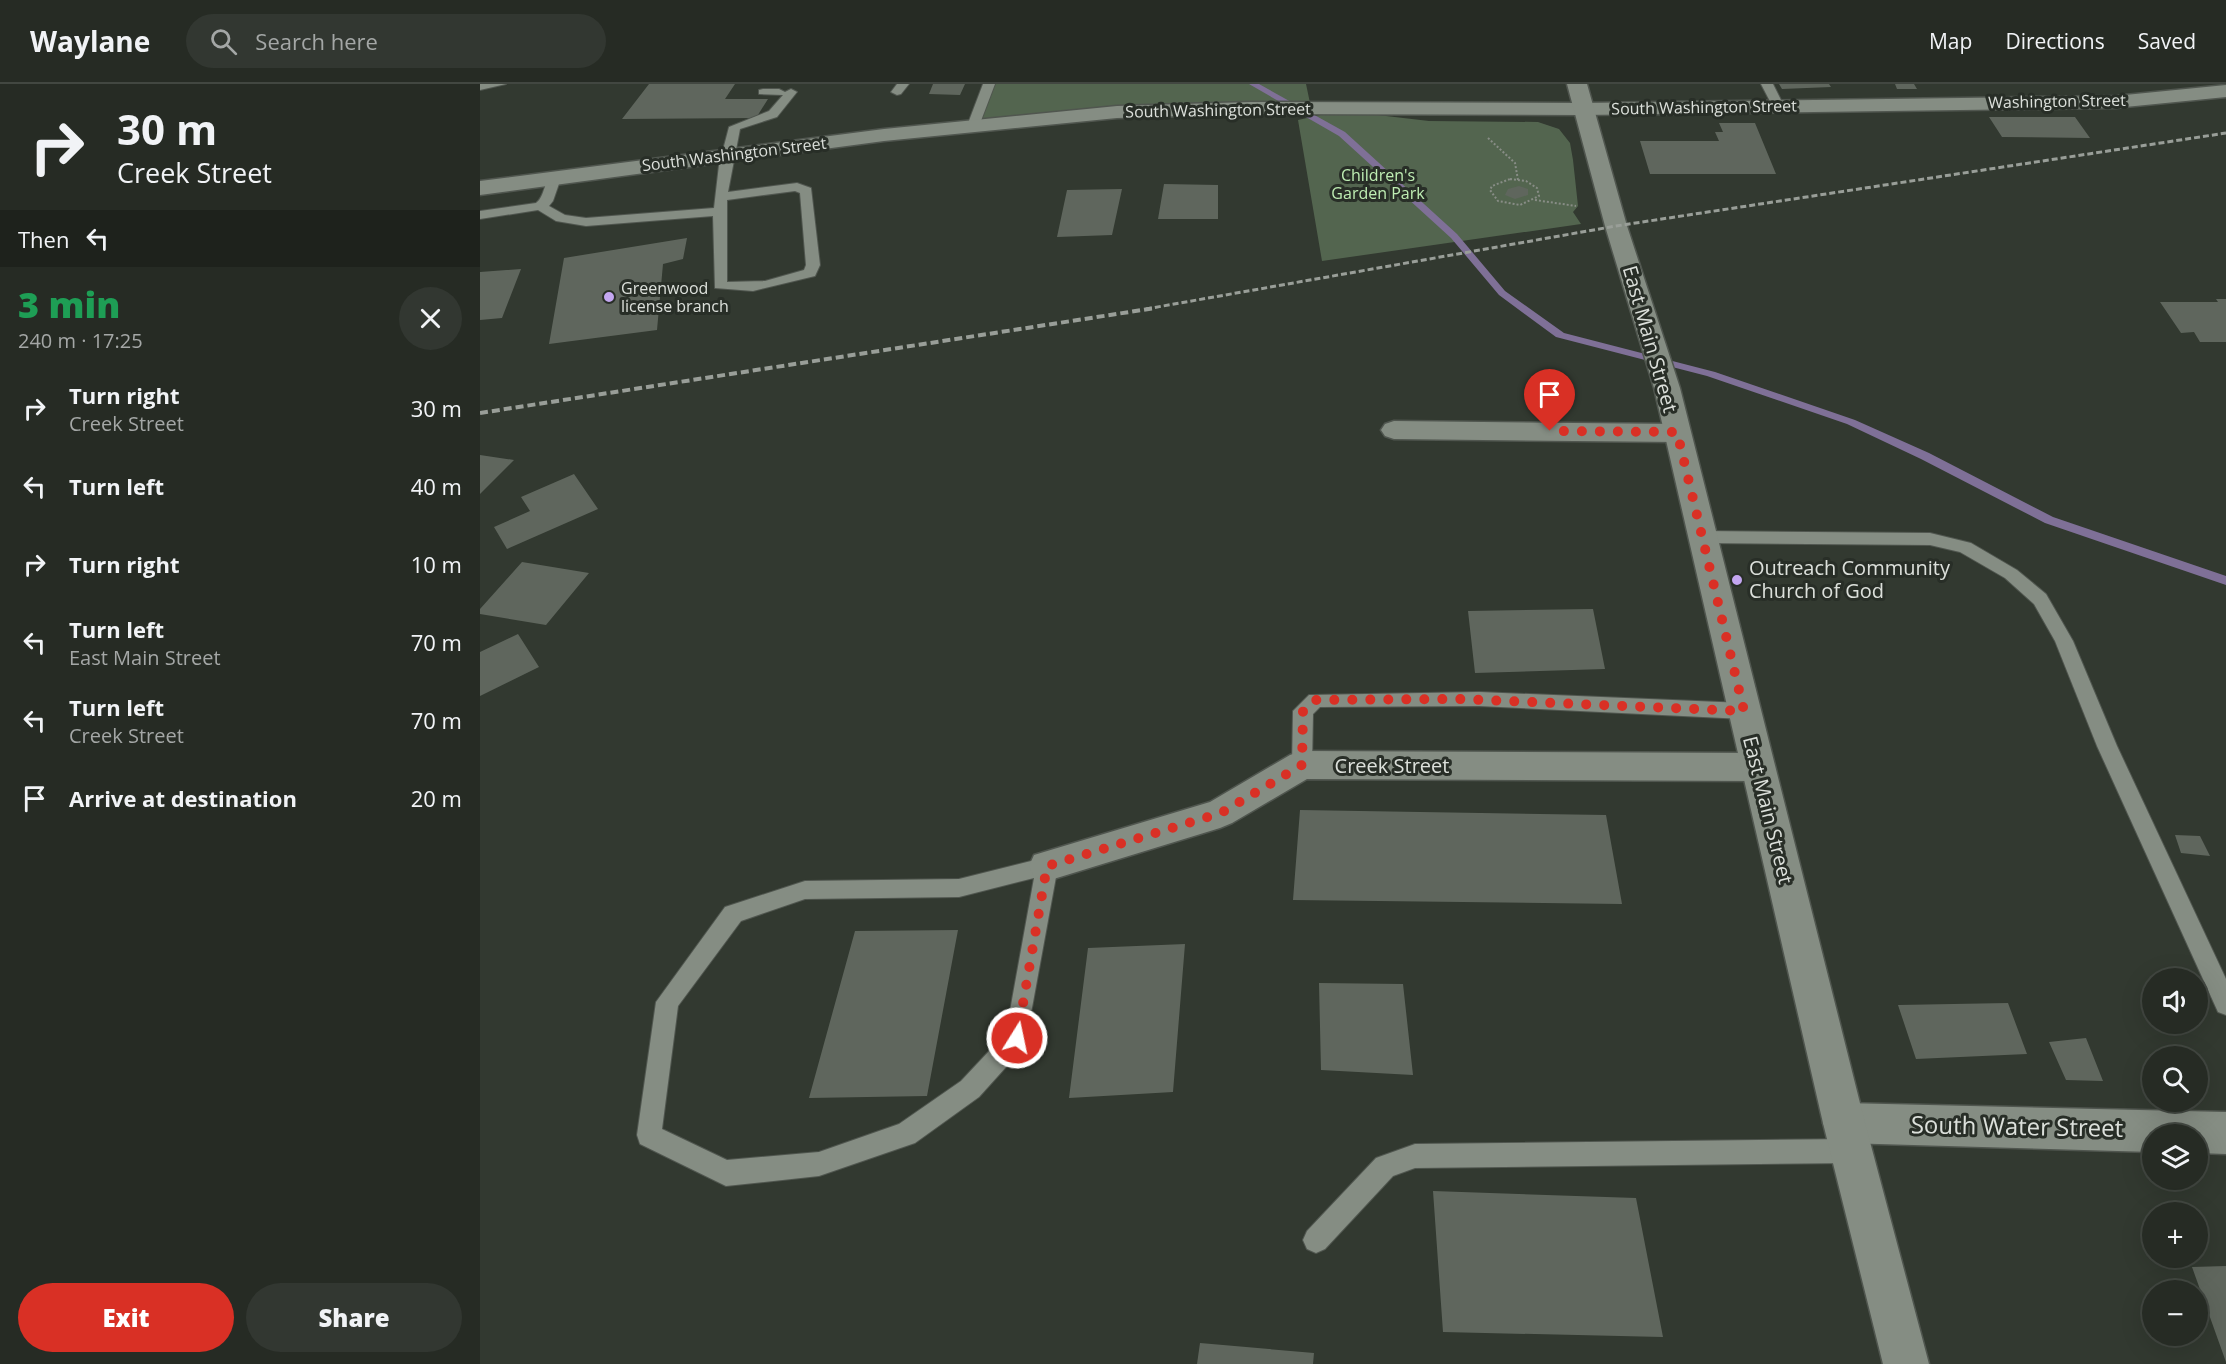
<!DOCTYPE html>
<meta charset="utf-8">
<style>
:root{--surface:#262b24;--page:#323731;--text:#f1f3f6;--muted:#a4a7a6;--line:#424741;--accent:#d93025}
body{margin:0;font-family:"Open Sans",sans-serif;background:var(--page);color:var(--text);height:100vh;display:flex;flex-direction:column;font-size:22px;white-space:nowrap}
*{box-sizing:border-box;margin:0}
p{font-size:20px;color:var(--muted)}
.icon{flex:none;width:33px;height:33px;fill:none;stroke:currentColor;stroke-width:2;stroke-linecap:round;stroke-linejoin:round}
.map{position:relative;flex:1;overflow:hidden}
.side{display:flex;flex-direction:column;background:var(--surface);width:480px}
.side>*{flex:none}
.hud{background:#262b24;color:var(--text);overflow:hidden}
.tools{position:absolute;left:1662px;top:884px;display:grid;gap:12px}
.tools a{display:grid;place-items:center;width:66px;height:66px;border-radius:50%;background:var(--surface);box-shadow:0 6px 24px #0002,0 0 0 2px var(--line);font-size:30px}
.pin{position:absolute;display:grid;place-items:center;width:51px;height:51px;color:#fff;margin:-62px -26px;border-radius:50% 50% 50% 0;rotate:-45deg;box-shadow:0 0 6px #0007}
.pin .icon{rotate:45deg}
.me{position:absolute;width:66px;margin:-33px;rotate:10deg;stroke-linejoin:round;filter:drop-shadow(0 0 4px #0008)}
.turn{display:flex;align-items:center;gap:21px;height:126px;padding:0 18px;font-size:27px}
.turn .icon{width:78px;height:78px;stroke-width:2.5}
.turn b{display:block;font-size:42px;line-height:51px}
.then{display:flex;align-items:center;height:57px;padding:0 18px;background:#0003;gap:12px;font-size:22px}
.round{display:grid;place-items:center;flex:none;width:63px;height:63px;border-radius:32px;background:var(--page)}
.summary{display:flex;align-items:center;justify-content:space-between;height:102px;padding:0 18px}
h1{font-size:36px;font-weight:800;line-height:45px;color:#1e9e55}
.button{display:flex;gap:12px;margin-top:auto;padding:12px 18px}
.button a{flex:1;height:69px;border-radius:36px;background:var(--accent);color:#fff;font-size:24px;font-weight:800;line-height:69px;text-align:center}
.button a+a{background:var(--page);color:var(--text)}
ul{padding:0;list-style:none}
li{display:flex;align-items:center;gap:18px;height:78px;padding:0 18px}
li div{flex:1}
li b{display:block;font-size:22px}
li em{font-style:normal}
header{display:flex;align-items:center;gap:36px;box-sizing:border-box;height:84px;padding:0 30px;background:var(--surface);border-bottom:2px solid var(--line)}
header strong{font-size:28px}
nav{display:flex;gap:33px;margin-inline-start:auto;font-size:21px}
.search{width:420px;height:54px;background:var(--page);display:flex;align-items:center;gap:15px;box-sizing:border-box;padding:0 21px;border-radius:33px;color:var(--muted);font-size:22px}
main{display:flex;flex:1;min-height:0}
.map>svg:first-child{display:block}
.green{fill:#53654f}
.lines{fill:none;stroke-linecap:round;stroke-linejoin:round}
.stream{fill:#7f7097;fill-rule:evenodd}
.building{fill:#5f665d}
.service-casing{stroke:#50564f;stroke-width:2}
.minor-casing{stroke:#50564f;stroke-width:3}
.secondary-casing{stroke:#50564f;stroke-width:3}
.path{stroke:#888d86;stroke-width:2;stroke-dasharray:2 2;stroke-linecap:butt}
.service{fill:#858d83;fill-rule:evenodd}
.minor{fill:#858d83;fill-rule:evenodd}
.secondary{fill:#858d83;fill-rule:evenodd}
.rail-far1{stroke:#999e98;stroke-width:3;stroke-dasharray:6 3;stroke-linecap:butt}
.rail{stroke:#999e98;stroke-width:4;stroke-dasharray:8 4;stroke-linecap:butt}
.route{stroke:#d93025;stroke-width:10;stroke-dasharray:0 18}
.poi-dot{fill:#c4a7f1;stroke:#282e27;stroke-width:2}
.labels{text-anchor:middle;stroke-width:6;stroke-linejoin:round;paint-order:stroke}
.far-street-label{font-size:16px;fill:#dce0db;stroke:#282e27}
.far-park-label{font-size:16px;fill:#beedb3;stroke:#282e27}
.far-poi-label{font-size:16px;fill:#dce0db;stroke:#282e27;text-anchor:start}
.street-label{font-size:20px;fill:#dce0db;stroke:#282e27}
.poi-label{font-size:20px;fill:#dce0db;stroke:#282e27;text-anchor:start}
.near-street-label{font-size:24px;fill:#dce0db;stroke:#282e27}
</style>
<header>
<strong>Waylane</strong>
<div class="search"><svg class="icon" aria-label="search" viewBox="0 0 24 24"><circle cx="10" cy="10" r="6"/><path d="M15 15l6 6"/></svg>Search here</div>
<nav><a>Map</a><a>Directions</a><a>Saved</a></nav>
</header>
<main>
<section class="side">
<div class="hud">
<div class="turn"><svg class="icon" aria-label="right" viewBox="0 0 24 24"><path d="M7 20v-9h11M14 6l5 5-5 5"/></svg><div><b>30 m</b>Creek Street</div></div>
<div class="then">Then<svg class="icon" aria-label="left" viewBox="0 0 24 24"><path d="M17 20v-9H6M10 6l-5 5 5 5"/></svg></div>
</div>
<div class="summary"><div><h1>3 min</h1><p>240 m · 17:25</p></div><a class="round"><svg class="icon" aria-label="close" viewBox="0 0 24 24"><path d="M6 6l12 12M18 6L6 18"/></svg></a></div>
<ul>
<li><svg class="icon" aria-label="right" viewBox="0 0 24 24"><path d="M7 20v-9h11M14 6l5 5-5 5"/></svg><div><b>Turn right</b><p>Creek Street</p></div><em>30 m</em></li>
<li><svg class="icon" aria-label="left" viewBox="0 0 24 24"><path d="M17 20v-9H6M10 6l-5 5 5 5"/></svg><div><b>Turn left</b></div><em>40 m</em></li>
<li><svg class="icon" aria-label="right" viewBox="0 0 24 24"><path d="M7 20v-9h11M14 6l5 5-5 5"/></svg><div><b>Turn right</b></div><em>10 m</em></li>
<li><svg class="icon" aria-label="left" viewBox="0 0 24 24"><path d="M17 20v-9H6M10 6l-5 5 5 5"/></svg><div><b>Turn left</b><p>East Main Street</p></div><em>70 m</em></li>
<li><svg class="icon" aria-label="left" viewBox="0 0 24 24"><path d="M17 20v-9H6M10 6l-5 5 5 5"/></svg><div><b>Turn left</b><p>Creek Street</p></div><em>70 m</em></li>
<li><svg class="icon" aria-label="arrive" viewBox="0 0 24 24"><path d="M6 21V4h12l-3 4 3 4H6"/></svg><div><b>Arrive at destination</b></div><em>20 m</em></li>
</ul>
<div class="button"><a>Exit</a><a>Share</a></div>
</section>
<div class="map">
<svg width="1746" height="1280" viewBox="0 0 1746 1280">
<rect width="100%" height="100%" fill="#323930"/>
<path class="green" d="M509,0H826L830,19L493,42Z
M845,30H889L949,37L1058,38L1079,45L1090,59L1093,76L1098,122L1093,128L1101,140L842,177L818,36Z"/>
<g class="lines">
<path class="stream" d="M769,0H779L865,48L977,150L1025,207L1084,249L1235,288L1375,336L1449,369L1573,433L1746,492V501L1565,439L1441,375L1367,340L1227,292L1076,253L1019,211L971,154L859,52Z"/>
</g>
<path class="building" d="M169,0H255L245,15H288L276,34L142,35Z
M453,0H485L480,11L449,10Z
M1299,0H1349L1351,3L1302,5Z
M1415,0H1434L1437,5H1417Z
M1509,33H1595L1610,54L1522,53Z
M1239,39H1275L1296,90H1170L1160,57H1239L1235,48H1243Z
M684,100L738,101V135H678Z
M1039,102L1048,105V111L1035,115L1025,111L1028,105Z
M642,105L632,151L577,153L587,106Z
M207,154L203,175L183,180L177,246L69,260L84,174Z
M41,185L22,234L0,236V188Z
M1736,215H1746V258H1720L1714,248L1701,249L1680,218H1738Z
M0,371L34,376L0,410Z
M94,390L118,425L27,465L14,443L50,427L41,413Z
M42,478L109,489L66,541L0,530V525Z
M1113,525L1125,585L995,589L988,527Z
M38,550L59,583L0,612V568Z
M820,726L1126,731L1142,820L813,816Z
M1695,751L1720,752L1730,772L1701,769Z
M478,846L447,1012L329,1014L375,847Z
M705,860L693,1008L589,1014L608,864Z
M839,899L923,900L933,991L841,986Z
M1528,919L1547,970L1436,975L1418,921Z
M1606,954L1623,997L1586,996L1569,958Z
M953,1107L1156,1114L1183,1253L963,1248Z
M1746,1182V1278L1712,1183Z
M720,1259L834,1269L833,1280H717Z"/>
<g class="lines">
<g class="service-casing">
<path id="service" d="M0,0H26L0,6Z
M417,0H429L421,10L417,11L411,8Z
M503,0H515L499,42L489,45L487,42Z
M1281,0H1293L1304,22L1302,25H1294Z
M283,5H299L305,8L311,5L317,8L297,33L260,45L248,108L317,99L331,104L340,181L335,192L273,207L235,204L233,132L106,142L76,137L58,126L0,135V127L56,119C66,112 63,94 75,90L81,94L73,117L69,122L85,131L106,134L234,124L239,81L249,43L289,27L303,11L279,10V6ZM315,107L320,109L326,181L324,186L285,197L247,198V116Z
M1222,447L1450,449L1491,459L1537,486L1566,510L1593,557L1637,662L1746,895V931L1738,928L1617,662L1575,557L1554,520L1525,494L1480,468L1450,461L1222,459L1213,453Z
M999,608L1264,619L1271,622L1274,627L1271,632L1264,635L999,622L840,623L833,630L832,681L829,687L822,689L815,687L812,681L813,627L829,611Z
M567,773L575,776L578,782L545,962L499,1013L435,1059L339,1092L246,1102L160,1060L157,1051L176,918L245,823L325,797L479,795ZM554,794L526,949L481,997L419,1040L339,1068L247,1076L182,1045L198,922L261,837L325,815L479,813Z
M1372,1055L1381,1058L1384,1067L1381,1076L1372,1079L935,1084L913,1092L845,1165L836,1169L827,1165L823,1156L827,1147L896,1074L935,1060Z"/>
</g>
<g class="minor-casing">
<path id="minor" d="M1746,1V13L1635,24L1102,31L770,30L637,34L404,57L0,111V97L404,45L637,22L770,18L1102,19L1635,12Z
M914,337L1197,340L1206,343L1210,349L1206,355L1197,358L914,355L905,352L901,346L905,340Z
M822,667L1277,669L1289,673L1294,683L1289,693L1277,697L827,695L752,739L740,744L567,797L554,793L549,782L554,771L730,718L810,671Z
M1364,1019L1746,1028V1070L1718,1069V1050H1672V1068L1364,1059L1349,1053L1343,1039L1349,1025Z"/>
</g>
<g class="secondary-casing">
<path id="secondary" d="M1087,0H1107L1147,142L1200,304L1385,1039L1449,1280H1403L1343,1039L1174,304L1125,142Z"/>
</g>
<path class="path" d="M1008,54L1035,79L1038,96
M1030,95L1046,97L1057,104L1059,112L1040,121L1018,117L1010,106L1012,102Z
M1055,116L1096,122"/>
<use href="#service" class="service"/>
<use href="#minor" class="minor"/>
<use href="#secondary" class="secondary"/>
<path class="rail-far1" d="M666,225L1136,142L1746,49"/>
<path class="rail" d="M0,329L675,224"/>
</g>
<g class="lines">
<path class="route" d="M537,954L567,782L741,729L822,681L823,627L836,616L978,615L1264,627L1197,348L1070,347"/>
</g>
<g class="poi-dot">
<circle cx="129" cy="213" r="6"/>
<circle cx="1257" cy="496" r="6"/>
</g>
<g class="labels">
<g class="far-street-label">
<text transform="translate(1577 17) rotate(-1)" y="6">Washington Street</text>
<text transform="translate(1224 23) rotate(-1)" y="6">South Washington Street</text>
<text transform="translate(738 26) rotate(-1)" y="6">South Washington Street</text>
<text transform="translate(254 70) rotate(-7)" y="6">South Washington Street</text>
</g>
<g class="far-park-label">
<text x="898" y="97">Children's<tspan x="898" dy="18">Garden Park</tspan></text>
</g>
<g class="far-poi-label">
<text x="141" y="210">Greenwood<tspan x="141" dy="18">license branch</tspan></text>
</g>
<g class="street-label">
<text transform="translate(1170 255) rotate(74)" y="7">East Main Street</text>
<text x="912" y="689">Creek Street</text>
<text transform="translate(1288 726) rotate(76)" y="7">East Main Street</text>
</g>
<g class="poi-label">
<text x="1269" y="491">Outreach Community<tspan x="1269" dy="23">Church of God</tspan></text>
</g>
<g class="near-street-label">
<text transform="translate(1537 1043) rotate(1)" y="8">South Water Street</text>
</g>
</g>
</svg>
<div class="tools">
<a><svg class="icon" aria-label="sound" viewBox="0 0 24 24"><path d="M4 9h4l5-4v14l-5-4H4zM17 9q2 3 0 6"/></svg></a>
<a><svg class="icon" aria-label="search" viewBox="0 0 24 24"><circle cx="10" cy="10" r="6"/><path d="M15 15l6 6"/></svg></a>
<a><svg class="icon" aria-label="layers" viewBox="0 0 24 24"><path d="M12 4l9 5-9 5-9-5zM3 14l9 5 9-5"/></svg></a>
<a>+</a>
<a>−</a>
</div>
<div class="pin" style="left:1070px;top:347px;background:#d93025"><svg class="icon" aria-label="arrive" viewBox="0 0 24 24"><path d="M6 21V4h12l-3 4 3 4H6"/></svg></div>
<svg class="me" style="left:537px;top:954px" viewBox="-20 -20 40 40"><circle r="17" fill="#d93025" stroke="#fff" stroke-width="3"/><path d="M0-11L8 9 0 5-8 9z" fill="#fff"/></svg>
</div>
</main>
